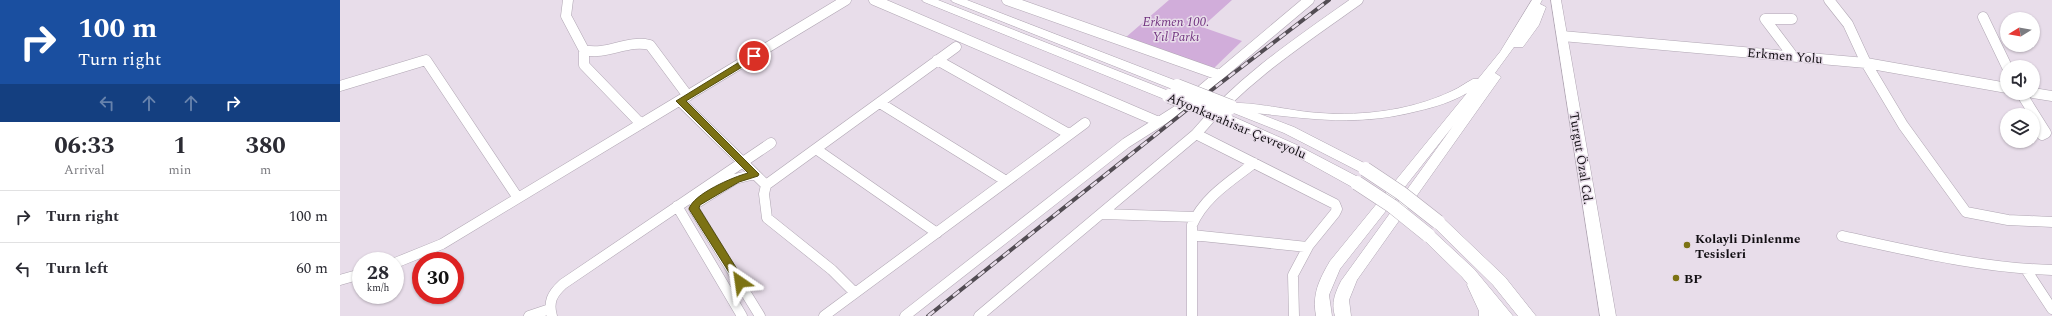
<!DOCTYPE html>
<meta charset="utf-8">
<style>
:root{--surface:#fff;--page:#f7f7f7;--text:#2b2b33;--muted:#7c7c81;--line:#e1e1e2}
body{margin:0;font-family:Spectral,serif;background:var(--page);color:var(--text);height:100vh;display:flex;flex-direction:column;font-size:15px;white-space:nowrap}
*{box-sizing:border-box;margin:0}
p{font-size:13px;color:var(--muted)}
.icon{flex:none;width:22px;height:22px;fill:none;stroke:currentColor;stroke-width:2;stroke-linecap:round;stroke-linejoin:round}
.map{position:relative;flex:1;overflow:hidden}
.side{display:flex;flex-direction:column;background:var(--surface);width:340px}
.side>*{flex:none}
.hud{background:#1a4fa0;color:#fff;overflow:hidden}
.needle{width:26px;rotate:259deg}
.fabs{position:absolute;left:1660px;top:12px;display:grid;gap:8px}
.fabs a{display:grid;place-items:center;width:40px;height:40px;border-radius:50%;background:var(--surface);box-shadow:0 1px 3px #0004;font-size:20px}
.speed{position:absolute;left:12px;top:252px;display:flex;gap:8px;font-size:20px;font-weight:700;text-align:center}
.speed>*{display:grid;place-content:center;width:52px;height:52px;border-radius:50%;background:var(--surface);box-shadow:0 1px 3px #0004;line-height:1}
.speed small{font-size:10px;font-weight:400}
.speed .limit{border:6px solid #d22;background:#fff;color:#111}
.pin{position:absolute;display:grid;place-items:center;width:34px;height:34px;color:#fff;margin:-17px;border:2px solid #fff;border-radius:50%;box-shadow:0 1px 4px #0007}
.me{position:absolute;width:44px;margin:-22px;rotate:328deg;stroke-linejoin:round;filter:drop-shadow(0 0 3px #0008)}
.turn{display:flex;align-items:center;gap:14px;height:84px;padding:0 12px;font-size:18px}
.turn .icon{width:52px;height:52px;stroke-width:2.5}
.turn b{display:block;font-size:28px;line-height:34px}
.lanes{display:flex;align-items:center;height:38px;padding:0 12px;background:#0003;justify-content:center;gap:20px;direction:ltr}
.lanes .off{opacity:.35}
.eta{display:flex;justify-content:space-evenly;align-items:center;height:68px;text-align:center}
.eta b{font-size:24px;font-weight:700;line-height:28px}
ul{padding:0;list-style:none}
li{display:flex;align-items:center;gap:12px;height:52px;padding:0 12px;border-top:1px solid var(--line)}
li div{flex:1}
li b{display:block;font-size:15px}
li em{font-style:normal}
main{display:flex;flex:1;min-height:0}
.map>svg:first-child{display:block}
.green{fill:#d1adda}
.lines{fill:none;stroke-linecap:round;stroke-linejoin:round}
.minor-casing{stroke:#b0a6b3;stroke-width:11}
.major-casing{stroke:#b0a6b3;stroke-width:1}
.highway-casing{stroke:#b0a6b3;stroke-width:1}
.minor{stroke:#fff;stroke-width:10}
.major{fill:#fff;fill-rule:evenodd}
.highway{fill:#fff;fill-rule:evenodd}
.rail-casing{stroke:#524c53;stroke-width:4}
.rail{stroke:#e8ddea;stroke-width:2.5;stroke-dasharray:8;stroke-linecap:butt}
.highway-bridge-casing{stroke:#b0a6b3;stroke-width:15;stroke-linecap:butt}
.highway-bridge{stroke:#fff;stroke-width:14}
.route{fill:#7c7214;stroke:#514a0d}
.poi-dot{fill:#7c7214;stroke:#e8ddea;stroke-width:1.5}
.labels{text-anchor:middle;stroke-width:3;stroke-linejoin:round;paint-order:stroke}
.park-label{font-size:13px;font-style:italic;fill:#723580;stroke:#e8ddea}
.street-label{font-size:13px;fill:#110e12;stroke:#e8ddea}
.poi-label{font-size:13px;font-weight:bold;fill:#110e12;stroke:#e8ddea;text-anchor:start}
</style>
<main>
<section class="side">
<div class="hud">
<div class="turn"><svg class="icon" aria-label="right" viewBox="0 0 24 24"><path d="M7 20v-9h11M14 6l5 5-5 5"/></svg><div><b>100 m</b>Turn right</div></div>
<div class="lanes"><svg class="icon off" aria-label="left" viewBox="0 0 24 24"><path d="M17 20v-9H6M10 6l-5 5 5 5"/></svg><svg class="icon off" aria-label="ahead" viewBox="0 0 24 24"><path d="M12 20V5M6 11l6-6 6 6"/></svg><svg class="icon off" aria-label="ahead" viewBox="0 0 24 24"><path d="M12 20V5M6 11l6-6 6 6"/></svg><svg class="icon" aria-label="right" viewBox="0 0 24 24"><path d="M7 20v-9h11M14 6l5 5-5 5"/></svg></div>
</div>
<div class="eta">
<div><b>06:33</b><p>Arrival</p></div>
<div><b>1</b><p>min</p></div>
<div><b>380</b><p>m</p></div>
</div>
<ul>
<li><svg class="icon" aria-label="right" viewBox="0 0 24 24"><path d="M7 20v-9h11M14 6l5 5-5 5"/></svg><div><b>Turn right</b></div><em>100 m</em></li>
<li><svg class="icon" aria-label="left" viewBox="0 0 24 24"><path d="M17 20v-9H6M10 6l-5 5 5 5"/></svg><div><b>Turn left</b></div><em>60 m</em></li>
</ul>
</section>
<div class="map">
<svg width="1712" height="316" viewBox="0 0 1712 316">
<rect width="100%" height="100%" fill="#e8ddea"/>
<path class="green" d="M829,0H892L862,27L902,41L874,68L785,38Z"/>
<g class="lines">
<g class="minor-casing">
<path id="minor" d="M228,0L226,16L244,50C267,56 287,39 310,45L348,96
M534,0L819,122
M667,0L879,75
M1489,0L1508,24L1526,63L1563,125L1626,212L1668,220L1712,222
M1643,17L1667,67
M1452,19H1425L1453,56
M1222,36L1526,63L1667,88
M244,50V65L301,124
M597,60L729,134
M0,86L86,60L178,198
M1681,93L1706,133L1702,135
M1693,93L1712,96
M340,101L426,185
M540,103L666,181
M856,134C902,79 960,41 1018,0
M476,149L597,233
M415,174L395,179L355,204L354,209L420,316
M337,206L402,316
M762,214L855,217
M852,235L967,247
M1502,236C1572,251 1640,268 1712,270
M55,263L102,244L506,0
M1687,271L1712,309
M0,280L21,274
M515,293L492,270L427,218L424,194L426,185L616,47
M189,316L210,309
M212,316C208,302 212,294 223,284L431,143
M484,316L745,123
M565,316L786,143L838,110L969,0
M639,316L856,134L995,204L997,209L995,213L969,245L953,275L954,316
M852,316V225C864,197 891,181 914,163"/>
</g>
<g class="major-casing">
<path id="major" d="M1192,0H1202L1200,4L1206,7L1199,25L1183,47H1174L1155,73L1161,77L1017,280L1009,300L1011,316H995C991,303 995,293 1001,281L1113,126L1000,269L989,295L992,316H976C972,294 979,280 990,261L1127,93C1112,102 1095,107 1078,111C1009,129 959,116 891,111L887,110L885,107L887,104C903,100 949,110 968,112C1015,117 1068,112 1112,91C1119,88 1125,83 1133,79H1138L1160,52Z
M1211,0H1221L1276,316H1260Z
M1134,279L1139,281L1155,311V316H1139V311L1127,285L1129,281Z"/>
</g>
<g class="highway-casing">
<path id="highway" d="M582,0H598L834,93L836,96L834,99H824L584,2Z
M611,0H627L842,83L843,86L842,89H832L613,2Z
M891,103L954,127L1030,166L1032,169L1030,172H1020L944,133L886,110L884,107L886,104Z
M885,113L957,145L1022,179L1024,183L1022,187L1017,188L1012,187L947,151L880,120L878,117L880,114Z
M1098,216L1103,218L1165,277L1196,316H1178L1153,285L1093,226L1090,222L1093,218Z
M1088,229L1093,231L1134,269L1173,316H1155L1122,277L1083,239L1080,235L1083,231Z"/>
</g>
<use href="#minor" class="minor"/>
<use href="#major" class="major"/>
<use href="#highway" class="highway"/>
<g class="rail-casing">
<path id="rail" d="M588,316L878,85L989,0"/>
</g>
<use href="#rail" class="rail"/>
<g class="highway-bridge-casing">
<path id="highway-bridge" d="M837,86L891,107
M829,96L885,117
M1025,169L1061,193L1098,222
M1017,183L1052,206L1088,235"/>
</g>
<use href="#highway-bridge" class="highway-bridge"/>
</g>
<path class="route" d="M414,53L418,56L417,58L346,101L419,174L418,176L399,182L360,205L359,208L405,282L400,286L397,285L349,209C353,194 393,177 408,173L336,101Z"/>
<g class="poi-dot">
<circle cx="1347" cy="245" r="4"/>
<circle cx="1336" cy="278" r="4"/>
</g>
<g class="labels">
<g class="park-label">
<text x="836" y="26">Erkmen 100.<tspan x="836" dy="15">Yıl Parkı</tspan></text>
</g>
<g class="street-label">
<text transform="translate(1445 55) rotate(5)" y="5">Erkmen Yolu</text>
<text transform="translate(897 125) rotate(23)" y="5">Afyonkarahisar Çevreyolu</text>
<text transform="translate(1242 158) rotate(81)" y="5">Turgut Özal Cd.</text>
</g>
<g class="poi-label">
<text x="1355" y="243">Kolayli Dinlenme<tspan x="1355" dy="15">Tesisleri</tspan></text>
<text x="1344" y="283">BP</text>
</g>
</g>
</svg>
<div class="fabs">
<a><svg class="needle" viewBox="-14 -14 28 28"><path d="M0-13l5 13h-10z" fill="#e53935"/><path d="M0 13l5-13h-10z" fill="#7c7c81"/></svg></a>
<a><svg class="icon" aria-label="sound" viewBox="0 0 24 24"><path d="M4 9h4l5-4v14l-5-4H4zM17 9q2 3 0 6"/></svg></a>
<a><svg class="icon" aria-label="layers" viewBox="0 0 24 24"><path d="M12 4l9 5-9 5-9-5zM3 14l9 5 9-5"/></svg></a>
</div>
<div class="speed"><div>28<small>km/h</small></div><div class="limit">30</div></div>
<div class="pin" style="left:414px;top:56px;background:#d93025"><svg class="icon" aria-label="arrive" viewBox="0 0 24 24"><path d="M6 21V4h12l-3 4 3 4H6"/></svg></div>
<svg class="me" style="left:400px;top:282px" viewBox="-20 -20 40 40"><path d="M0-17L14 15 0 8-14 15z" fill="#7c7214" stroke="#fff" stroke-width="4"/></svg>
</div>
</main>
